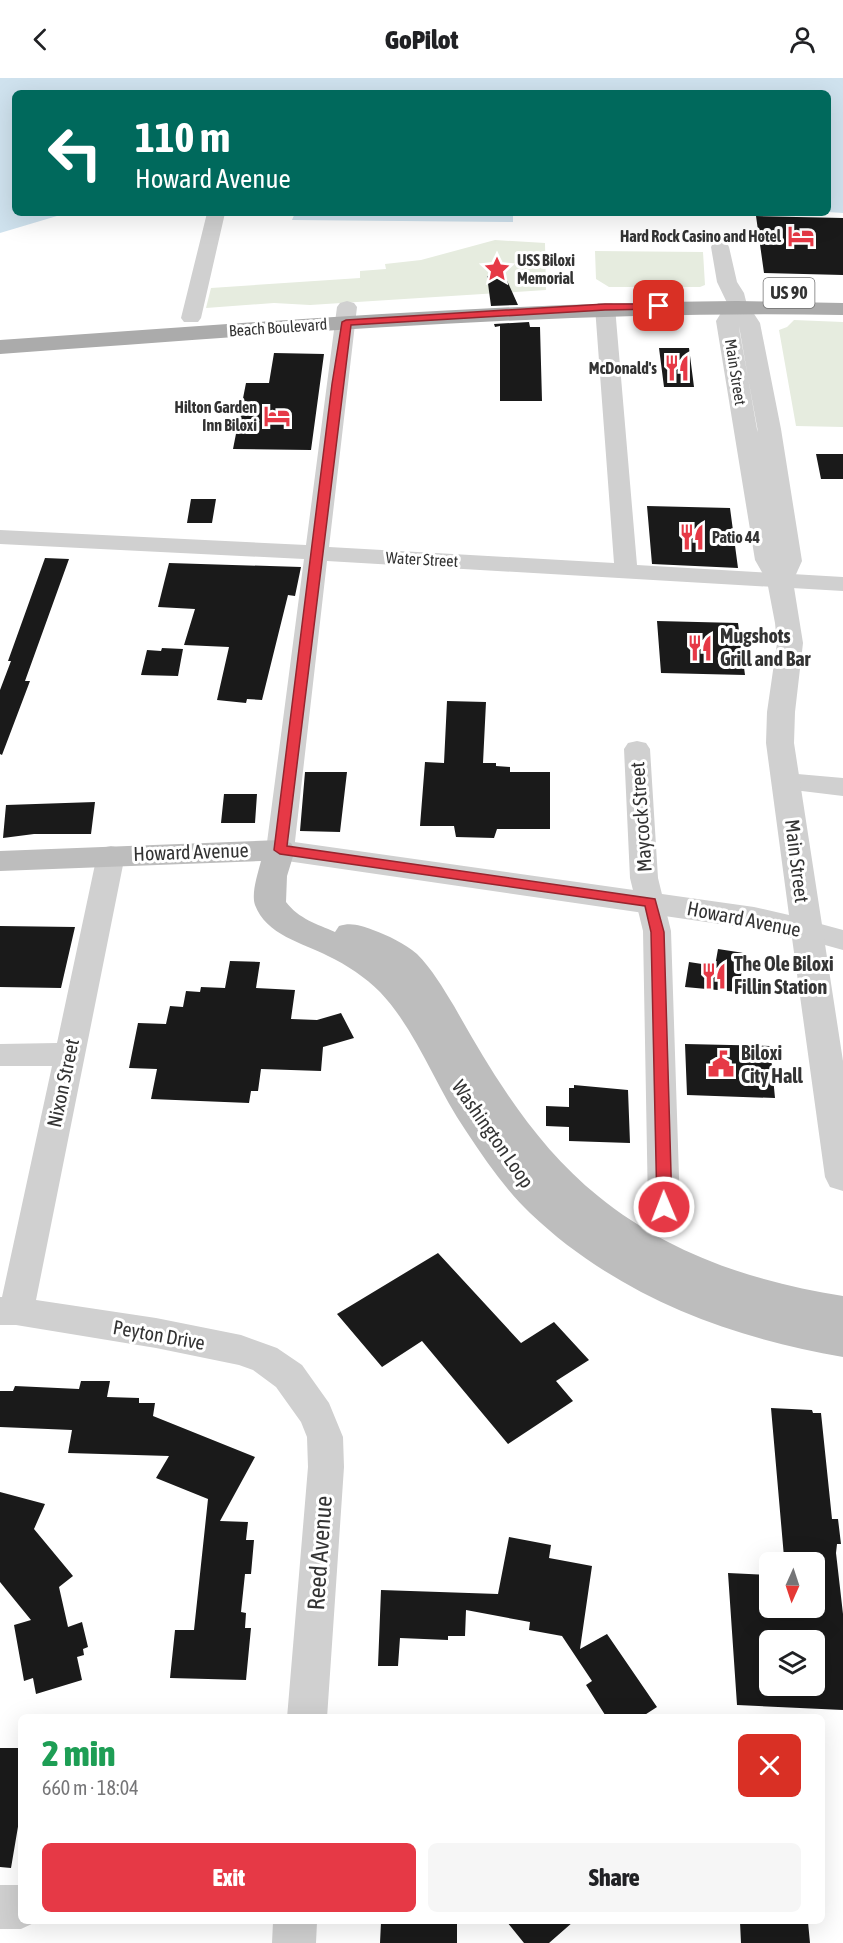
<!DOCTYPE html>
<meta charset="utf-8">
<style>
:root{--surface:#fff;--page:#f6f6f6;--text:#202124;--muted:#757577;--accent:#e63946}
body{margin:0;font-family:"Asap Condensed",sans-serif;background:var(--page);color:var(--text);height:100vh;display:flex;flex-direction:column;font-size:22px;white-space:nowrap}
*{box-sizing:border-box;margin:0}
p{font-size:20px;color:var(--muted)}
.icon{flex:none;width:33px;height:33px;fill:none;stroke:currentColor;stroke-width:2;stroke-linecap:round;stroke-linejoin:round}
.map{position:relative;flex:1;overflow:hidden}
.sheet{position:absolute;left:18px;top:1636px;width:807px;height:210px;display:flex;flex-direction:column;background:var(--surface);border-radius:9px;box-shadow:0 6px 24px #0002}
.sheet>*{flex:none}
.banner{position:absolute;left:12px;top:12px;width:819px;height:126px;border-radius:9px;box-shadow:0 6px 24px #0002;background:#00695c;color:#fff;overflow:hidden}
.needle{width:39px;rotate:183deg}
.buttons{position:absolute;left:759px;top:1474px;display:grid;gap:12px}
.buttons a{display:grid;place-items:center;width:66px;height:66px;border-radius:9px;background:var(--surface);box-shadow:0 6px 24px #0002;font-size:30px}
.pin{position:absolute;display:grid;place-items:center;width:51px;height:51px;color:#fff;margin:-26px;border-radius:12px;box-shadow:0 3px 9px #0006}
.me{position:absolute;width:66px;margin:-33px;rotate:359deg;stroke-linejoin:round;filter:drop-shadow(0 0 4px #0008)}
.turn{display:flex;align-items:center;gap:21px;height:126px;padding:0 24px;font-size:27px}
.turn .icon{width:78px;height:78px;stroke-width:2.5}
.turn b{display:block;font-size:42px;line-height:51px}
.round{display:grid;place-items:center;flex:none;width:63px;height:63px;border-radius:9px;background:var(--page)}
.summary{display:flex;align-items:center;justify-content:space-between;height:102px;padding:0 24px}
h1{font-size:36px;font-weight:800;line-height:45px;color:#1e9e55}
.primary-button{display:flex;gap:12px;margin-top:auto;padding:12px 24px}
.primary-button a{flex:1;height:69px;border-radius:9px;background:var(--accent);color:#fff;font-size:24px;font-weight:800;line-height:69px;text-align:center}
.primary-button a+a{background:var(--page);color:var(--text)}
header{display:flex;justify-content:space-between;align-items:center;height:78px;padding:0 24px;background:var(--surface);font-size:27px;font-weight:800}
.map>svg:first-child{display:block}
.green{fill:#e6ecdf}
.water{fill:#cfe2ee}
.building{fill:#1a1a1a;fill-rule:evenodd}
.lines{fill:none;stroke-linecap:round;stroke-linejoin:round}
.minor{fill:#d0d0d0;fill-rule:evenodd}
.tertiary{fill:#d0d0d0;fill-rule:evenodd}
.secondary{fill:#bdbdbd;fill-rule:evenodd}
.primary{fill:#ababab;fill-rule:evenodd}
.route{fill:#e63946;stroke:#96252e;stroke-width:1.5}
.labels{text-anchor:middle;stroke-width:6;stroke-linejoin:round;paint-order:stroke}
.far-poi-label{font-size:16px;font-weight:bold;fill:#333;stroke:#fff;text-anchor:end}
.far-street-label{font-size:16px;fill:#333;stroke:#fff}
.shield{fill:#fff;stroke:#707070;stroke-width:1.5}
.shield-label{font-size:18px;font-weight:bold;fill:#333}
.poi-label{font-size:20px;font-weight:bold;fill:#333;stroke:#fff;text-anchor:start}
.street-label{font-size:20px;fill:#333;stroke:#fff}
.near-street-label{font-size:24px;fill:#333;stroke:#fff}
</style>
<header><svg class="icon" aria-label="back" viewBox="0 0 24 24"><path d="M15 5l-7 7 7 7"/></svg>GoPilot<svg class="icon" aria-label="person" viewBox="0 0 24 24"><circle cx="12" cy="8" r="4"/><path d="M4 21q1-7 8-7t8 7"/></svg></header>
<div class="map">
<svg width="843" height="1865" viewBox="0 0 843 1865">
<rect width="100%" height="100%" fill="#fff"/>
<path class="green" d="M495,162L545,165L546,212L310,227L274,225L206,230L211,210L360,200V193L386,191L385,186L421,182Z
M595,173L703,174L705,207L700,209H609L596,201Z
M794,242L843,244V349L796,348L779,252L787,249Z"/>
<path class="water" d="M0,0H843V135L828,134V15H15V135H67L0,155Z
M295,135H513V144L292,142Z"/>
<path class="building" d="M756,138L843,140V197L764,195Z
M504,196L518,227L491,228L487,198Z
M529,244L530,249H540L542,323H500V248L495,249L494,246Z
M659,270H689L694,309H664Z
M274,275L324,276L311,372L233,371L246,305H269Z
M816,376H843V401H821Z
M191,421H216L212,445H187Z
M647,428L730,430L738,490L652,486Z
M45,480L69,481L25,603H30L2,677L0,676V612L11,583H8Z
M169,485L301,489L295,518L288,517L262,622L247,621L246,625L217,622L229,569L184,567L195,531L158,529Z
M657,543L738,545L745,597L661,595Z
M162,570L183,571L178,598L141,597L147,572L161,573Z
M447,623L486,624L483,685H496V688L510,689V694H550V751H497L494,760L456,759L454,748H420L425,684L444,685Z
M305,694H347L340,754L300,753Z
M224,716H257L255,745H221Z
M95,724L91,756H34L3,760L6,727Z
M0,848L75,849L61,910L0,909Z
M718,871L744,875L739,914L685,909L689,884L715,888Z
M230,883L260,884L256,910L295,912L291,941L317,942L341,935L354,960L323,969L321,993L261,991L258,1013H251L249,1025L151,1021L157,991L129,990L138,945L166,946L170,928L183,929L186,913L200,914L201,909L225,910Z
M685,966L770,968L775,1020L687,1017Z
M574,1007L628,1012L630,1065L569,1063V1049L546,1048V1028L569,1029V1010H574Z
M438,1175L521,1265L554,1244L589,1282L556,1303L573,1323L508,1366L422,1263L382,1289L337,1236Z
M81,1303H110L107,1319L139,1320V1325H155L153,1338L255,1379L220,1443L248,1444L246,1462H254L251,1496H245L241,1534L246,1535L245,1550H251L246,1602L170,1600L175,1552H194L208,1421L156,1400L169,1378L68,1375L72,1352L0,1349V1313H13L15,1308L79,1311Z
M771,1330L812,1332L813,1335H821L832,1441H838L841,1466H837L836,1475L843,1536V1632L737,1627L728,1495L770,1497V1530H814V1481L784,1479ZM770,1563H814V1608H770Z
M0,1414L45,1426L34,1451L73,1498L59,1509L68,1549L82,1544L88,1569L83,1571L84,1577L77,1579L82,1602L36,1616L33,1600L24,1603L14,1547L31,1542L0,1504Z
M509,1459L551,1467L549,1480L592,1488L580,1571L607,1556L657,1629L640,1640H607L586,1607L592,1603L562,1558L529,1552L530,1544L466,1532L465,1558H448V1562L400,1560L398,1588H378L381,1512L498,1516Z
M0,1670H21V1731L11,1790L0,1789Z
M381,1844H457V1865H380Z
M507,1844H573L549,1865H524Z
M740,1844H808L810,1865H741Z"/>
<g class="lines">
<path class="minor" d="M207,135H225L201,240L198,244H184L181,240Z
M720,163L727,165L729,169L737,204L744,215L747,227L744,231H730L717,204L711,169L713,165Z
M347,223L354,225L357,229L329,469L614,485L595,229L598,225H612L615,229L637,487L843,499V513L327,483L294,772L290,779L280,781L270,779L266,772L304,481L0,466V452L306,467L337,229L340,225Z
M637,663L646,665L650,671L658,800L671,853L680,1129L676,1138L664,1142L652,1138L648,1129L643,853L630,800L624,671L628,665Z
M786,695L843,700V718L777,710L773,704L777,698Z
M111,768L121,770L125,777L36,1222L156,1240L241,1257L277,1270L302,1287L329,1325L343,1359L344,1389L327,1640H287L308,1389L307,1359L301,1344L276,1309L253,1292L239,1287L156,1270L16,1247H0V1219H2L52,988H0V966L57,965L97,777L101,770Z
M806,842L843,852V872L796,859L792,852L796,845Z
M0,1807H21V1844H36L21,1851H0Z
M273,1844H317L316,1865H272Z"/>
<path class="tertiary" d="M737,221L745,222L760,245L781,351L802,483L793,503L803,565L795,634L794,665L843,983V1113L830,1109L825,1099L792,860L754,851L280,782L269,779L265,772L269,765L280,762L754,829L789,837L766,665L767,634L777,565L775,545L767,503L755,482L716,243L729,222ZM739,248L757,351L758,354L740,256Z"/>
<path class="secondary" d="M280,762L291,765L295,772L287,798L286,824C299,841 317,846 335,854L339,848C352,844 361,848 373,852C389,858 404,865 417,876C432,891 443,910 454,928C471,958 488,988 508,1017C533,1054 563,1090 598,1118C669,1176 754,1204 843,1218V1279C727,1259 616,1217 530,1135C505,1111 485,1082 466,1053C435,1008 417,953 380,914C365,899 347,887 328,878C303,865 266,857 255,827C251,815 258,795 261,783L0,793V773Z"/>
<path class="primary" d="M737,223L843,225V237C560,232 282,256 0,276V262C246,245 491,225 737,223Z"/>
</g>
<path class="route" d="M605,226H659L664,228L659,231L605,232L351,247L287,768L655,821L664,854L672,1129L669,1133H659L657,1129L651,854L645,828L280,776L274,772L332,306L342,244L346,242Z"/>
<defs>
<g id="hotel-bare" transform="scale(2.07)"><path d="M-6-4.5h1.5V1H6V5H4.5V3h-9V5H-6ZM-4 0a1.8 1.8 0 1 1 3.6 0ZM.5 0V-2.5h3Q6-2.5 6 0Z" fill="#e63946" stroke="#fff" stroke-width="2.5" paint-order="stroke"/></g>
<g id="sight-bare" transform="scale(2.07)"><path d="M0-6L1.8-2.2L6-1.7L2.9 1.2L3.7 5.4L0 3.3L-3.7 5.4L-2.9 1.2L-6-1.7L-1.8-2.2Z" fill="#e63946" stroke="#fff" stroke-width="2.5" paint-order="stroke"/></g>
<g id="restaurant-bare" transform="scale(2.07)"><path d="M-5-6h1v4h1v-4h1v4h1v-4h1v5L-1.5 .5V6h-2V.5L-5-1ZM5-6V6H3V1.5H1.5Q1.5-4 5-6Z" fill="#e63946" stroke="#fff" stroke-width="2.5" paint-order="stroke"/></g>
<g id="civic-bare" transform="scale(2.07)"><path d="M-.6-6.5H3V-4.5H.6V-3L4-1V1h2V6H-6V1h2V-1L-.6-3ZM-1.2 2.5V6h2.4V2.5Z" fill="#e63946" stroke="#fff" stroke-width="2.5" paint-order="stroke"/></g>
</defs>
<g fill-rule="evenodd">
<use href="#hotel-bare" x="801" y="158"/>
<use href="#sight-bare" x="497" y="191"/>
<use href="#restaurant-bare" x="677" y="290"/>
<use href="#hotel-bare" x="277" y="338"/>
<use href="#restaurant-bare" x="692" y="459"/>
<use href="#restaurant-bare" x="700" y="570"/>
<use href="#restaurant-bare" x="714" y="898"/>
<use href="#civic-bare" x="721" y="986"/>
</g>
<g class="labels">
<g class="far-poi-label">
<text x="781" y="164">Hard Rock Casino and Hotel</text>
<text x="517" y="188" text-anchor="start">USS Biloxi<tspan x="517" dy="18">Memorial</tspan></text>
<text x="657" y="296">McDonald's</text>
<text x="257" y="335">Hilton Garden<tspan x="257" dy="18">Inn Biloxi</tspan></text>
<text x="712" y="465" text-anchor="start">Patio 44</text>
</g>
<g class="far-street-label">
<text transform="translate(278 249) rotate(-4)" y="6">Beach Boulevard</text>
<text transform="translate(736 294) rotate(81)" y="6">Main Street</text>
<text transform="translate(422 481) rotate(3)" y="6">Water Street</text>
</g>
<rect class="shield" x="763.5" y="200" width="51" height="30" rx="4.5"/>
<g class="shield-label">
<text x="789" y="221">US 90</text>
</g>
<g class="poi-label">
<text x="720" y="565">Mugshots<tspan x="720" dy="23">Grill and Bar</tspan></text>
<text x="734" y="893">The Ole Biloxi<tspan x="734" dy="23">Fillin Station</tspan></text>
<text x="741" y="982">Biloxi<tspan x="741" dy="23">City Hall</tspan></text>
</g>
<g class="street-label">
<text transform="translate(641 739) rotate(-94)" y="7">Maycock Street</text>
<text transform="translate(191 774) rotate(-2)" y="7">Howard Avenue</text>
<text transform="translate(797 783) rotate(83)" y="7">Main Street</text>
<text transform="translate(744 841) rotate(11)" y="7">Howard Avenue</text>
<text transform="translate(63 1005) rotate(-78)" y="7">Nixon Street</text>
<text transform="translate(493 1056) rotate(55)" y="7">Washington Loop</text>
<text transform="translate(159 1257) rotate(10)" y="7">Peyton Drive</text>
</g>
<g class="near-street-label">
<text transform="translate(320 1475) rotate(-86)" y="8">Reed Avenue</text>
</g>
</g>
</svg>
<div class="buttons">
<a><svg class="needle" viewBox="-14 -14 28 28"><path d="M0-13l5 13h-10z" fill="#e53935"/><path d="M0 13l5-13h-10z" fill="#757577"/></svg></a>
<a><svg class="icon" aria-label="layers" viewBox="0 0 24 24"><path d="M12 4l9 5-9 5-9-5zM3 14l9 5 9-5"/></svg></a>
</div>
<div class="pin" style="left:659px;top:228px;background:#d93025"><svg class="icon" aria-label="arrive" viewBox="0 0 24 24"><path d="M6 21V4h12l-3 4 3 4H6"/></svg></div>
<svg class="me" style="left:664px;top:1129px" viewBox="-20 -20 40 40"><circle r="17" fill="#e63946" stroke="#fff" stroke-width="3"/><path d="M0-11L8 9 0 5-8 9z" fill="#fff"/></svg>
<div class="banner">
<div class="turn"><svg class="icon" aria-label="left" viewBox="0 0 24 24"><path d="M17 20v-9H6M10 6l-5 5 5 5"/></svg><div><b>110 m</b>Howard Avenue</div></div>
</div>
<section class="sheet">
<div class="summary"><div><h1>2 min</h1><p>660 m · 18:04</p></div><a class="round" style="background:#d93025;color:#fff"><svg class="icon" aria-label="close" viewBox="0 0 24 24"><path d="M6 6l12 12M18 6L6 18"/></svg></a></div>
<div class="primary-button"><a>Exit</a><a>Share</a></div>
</section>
</div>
